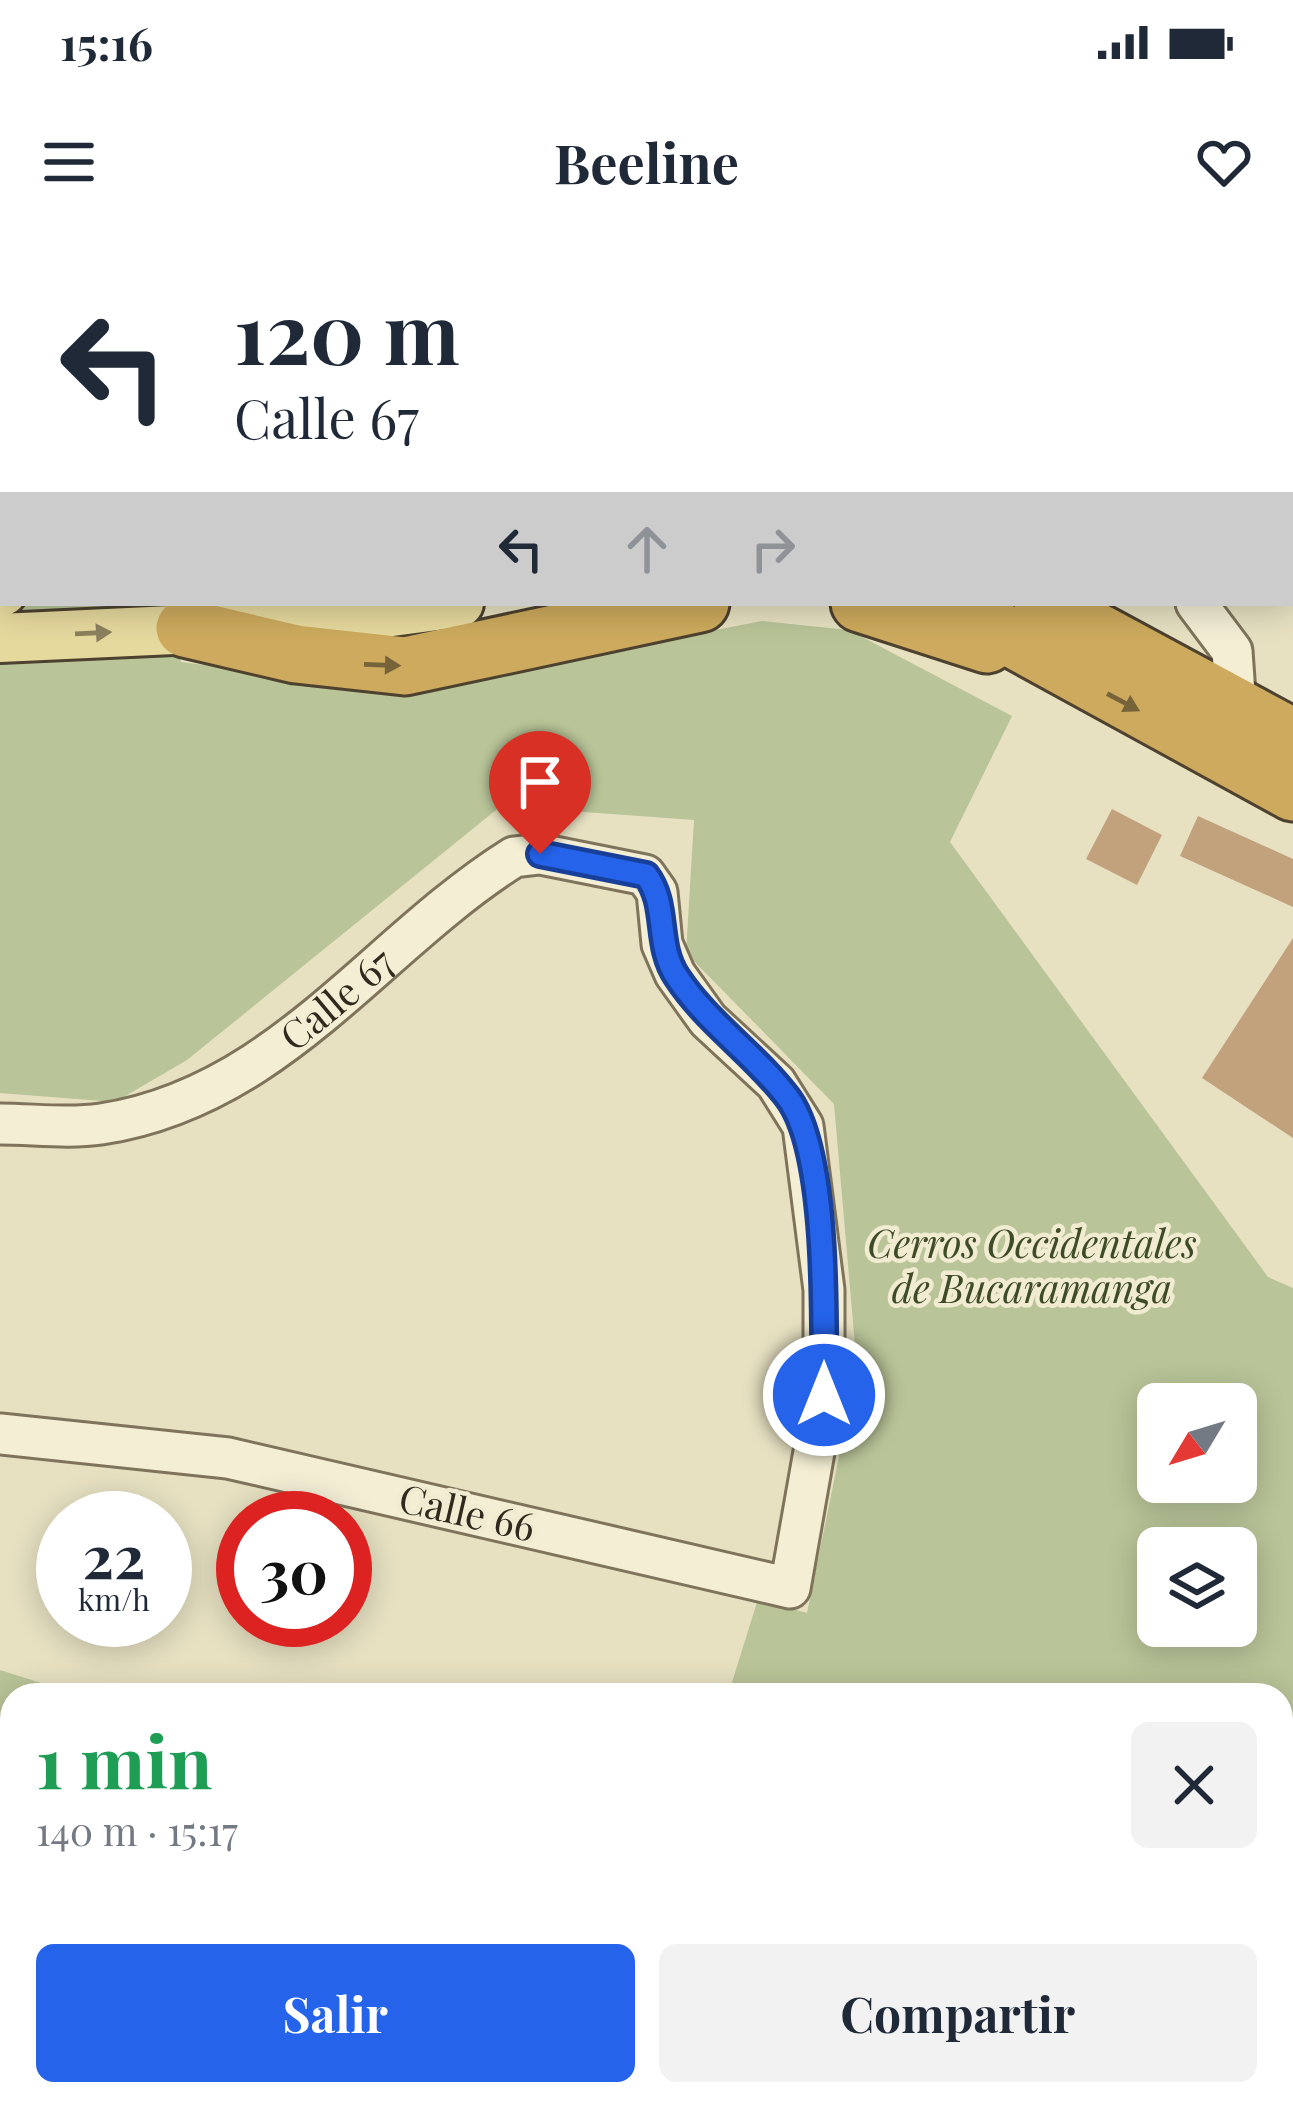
<!DOCTYPE html>
<html lang="es">
<meta charset="utf-8">
<style>
:root{--surface:#fff;--page:#f2f2f3;--text:#1f2937;--muted:#747a83;--accent:#2563eb}
body{margin:0;font-family:"Playfair Display",serif;background:var(--page);color:var(--text);height:100vh;display:flex;flex-direction:column;font-size:45px;white-space:nowrap}
*{box-sizing:border-box;margin:0}
p{font-size:39px;color:var(--muted)}
.icon{flex:none;width:66px;height:66px;fill:none;stroke:currentColor;stroke-width:2;stroke-linecap:round;stroke-linejoin:round}
.map{position:relative;flex:1;overflow:hidden}
.panel{position:absolute;left:0px;top:1443px;width:1293px;height:423px;display:flex;flex-direction:column;background:var(--surface);border-radius:36px 36px 0 0;box-shadow:0 6px 30px #0003}
.panel>*{flex:none}
.guide{position:absolute;left:0px;top:0px;width:1293px;height:366px;box-shadow:0 6px 30px #0003;background:#fff;color:var(--text);overflow:hidden}
.needle{width:78px;rotate:232deg}
.controls{position:absolute;left:1137px;top:1143px;display:grid;gap:24px}
.controls a{display:grid;place-items:center;width:120px;height:120px;border-radius:18px;background:var(--surface);box-shadow:0 6px 30px #0003;font-size:60px}
.speed{position:absolute;left:36px;top:1251px;display:flex;gap:24px;font-size:60px;font-weight:700;text-align:center}
.speed>*{display:grid;place-content:center;width:156px;height:156px;border-radius:50%;background:var(--surface);box-shadow:0 6px 30px #0003;line-height:1}
.speed small{font-size:30px;font-weight:400}
.speed .limit{border:18px solid #d22;background:#fff;color:#111}
.pin{position:absolute;display:grid;place-items:center;width:102px;height:102px;color:#fff;margin:-123px -51px;border-radius:50% 50% 50% 0;rotate:-45deg;box-shadow:0 0 12px #0007}
.pin .icon{rotate:45deg}
.me{position:absolute;width:132px;margin:-66px;rotate:0deg;stroke-linejoin:round;filter:drop-shadow(0 0 9px #0008)}
.turn{display:flex;align-items:center;gap:42px;height:252px;padding:0 36px;font-size:54px}
.turn .icon{width:156px;height:156px;stroke-width:2.5}
.turn b{display:block;font-size:84px;line-height:102px}
.lanes{display:flex;align-items:center;height:114px;padding:0 36px;background:#0003;justify-content:center;gap:60px;direction:ltr}
.lanes .off{opacity:.35}
.round{display:grid;place-items:center;flex:none;width:126px;height:126px;border-radius:18px;background:var(--page)}
.headline{display:flex;align-items:center;justify-content:space-between;height:204px;padding:0 36px}
h1{font-size:72px;font-weight:700;line-height:90px;color:#1e9e55}
.button{display:flex;gap:24px;margin-top:auto;padding:24px 36px}
.button a{flex:1;height:138px;border-radius:18px;background:var(--accent);color:#fff;font-size:48px;font-weight:700;line-height:138px;text-align:center}
.button a+a{background:var(--page);color:var(--text)}
.status{display:flex;justify-content:space-between;align-items:center;height:84px;padding:0 60px;background:var(--surface);direction:ltr}
.status svg{height:33px;fill:currentColor}
header{display:flex;justify-content:space-between;align-items:center;height:156px;padding:0 36px;background:var(--surface);font-size:54px;font-weight:700}
.map>svg:first-child{display:block}
.green{fill:#b9c498;fill-rule:evenodd}
.building{fill:#c1a27d}
.lines{fill:none;stroke-linecap:round;stroke-linejoin:round}
.minor-casing{stroke:#7f735c;stroke-width:45}
.major-casing{stroke:#4d412f;stroke-width:54}
.highway-casing{stroke:#4d412f;stroke-width:63}
.minor{stroke:#f3eed4;stroke-width:39}
.major{stroke:#e6d99e;stroke-width:48}
.highway{stroke:#cdaa5d;stroke-width:57}
.oneway{fill:#8c815e}
.oneway2{fill:#77633a}
.route-casing{stroke:#184099;stroke-width:30}
.route{stroke:#2563eb;stroke-width:21}
.labels{text-anchor:middle;stroke-width:9;stroke-linejoin:round;paint-order:stroke}
.street-label{font-size:39px;fill:#31291e;stroke:#f0ebd1}
.park-label{font-size:39px;font-style:italic;fill:#3d4b27;stroke:#f0ebd1}
</style>
<div class="status"><b>15:16</b><svg viewBox="0 0 49 12"><path d="M0 12V9h3v3zM5 12V6h3v6zM10 12V3h3v9zM15 12V0h3v12zM26 1h20v11H26zM47 4h2v5h-2z"/></svg></div>
<header><svg class="icon" aria-label="menu" viewBox="0 0 24 24"><path d="M4 6h16M4 12h16M4 18h16"/></svg>Beeline<svg class="icon" aria-label="heart" viewBox="0 0 24 24"><path d="M12 20l-8-8c-3-5 5-10 8-4 3-6 11-1 8 4z"/></svg></header>
<div class="map">
<svg width="1293" height="1864" viewBox="0 0 1293 1864">
<rect width="100%" height="100%" fill="#e7e1c2"/>
<path class="green" d="M0,0H66L3,3V363H166L181,422L405,450L762,381L849,390L1012,476L950,602L1268,1037L1293,1048V1864H313L305,1854H1281V1455H728L758,1359L807,1373L857,1128L834,864L686,713L694,580L501,566L187,820L115,862L0,853ZM1158,1164H1236V1242H1158ZM1158,1308H1236V1386H1158Z
M639,0H896L894,3Z
M0,1430L79,1455H12V1695L0,1690Z"/>
<path class="building" d="M1112,569L1162,595L1137,645L1086,619Z
M1198,576L1293,619V667L1180,616Z
M1293,698V898L1202,838Z"/>
<g class="lines">
<g class="minor-casing">
<g id="minor">
<path d="M338,0L344,3"/>
<path d="M183,3L188,0"/>
<path d="M422,3L426,0"/>
<path d="M1196,363L1232,411L1236,468"/>
<path id="s1" d="M0,884C33,884 68,889 101,884C279,857 375,704 514,617L540,614L645,635L657,652L662,704L675,734L708,780L776,843L803,886L824,1050V1155L790,1348L228,1218L0,1194"/>
<path d="M0,1712L12,1717"/>
<path d="M285,1854L295,1864"/>
</g>
</g>
<g class="major-casing">
<path id="major" d="M928,3L930,0
M976,3L977,0
M0,351H3
M0,398L302,384L459,363"/>
</g>
<g class="highway-casing">
<path id="highway" d="M528,0L531,3
M583,0L587,3
M86,3L87,0
M1103,3L1104,0
M860,363L987,404
M948,363L1293,552
M1043,363L1293,498
M185,388L296,414L405,426L700,363"/>
</g>
<use href="#minor" class="minor"/>
<use href="#major" class="major"/>
<use href="#highway" class="highway"/>
</g>
<defs><path id="oneway-solid" d="M-6-.8H1V-3.2L6.5 0L1 3.2V.8H-6Z" transform="scale(3)"/></defs>
<use class="oneway" href="#oneway-solid" transform="translate(93 393) rotate(-3)"/>
<g class="oneway2">
<use href="#oneway-solid" transform="translate(382 425) rotate(2)"/>
<use href="#oneway-solid" transform="translate(1123 462) rotate(28)"/>
</g>
<g class="lines">
<g class="route-casing">
<path id="route" d="M540,614L646,635C669,665 655,705 677,737C708,784 755,814 788,858C829,913 824,1085 824,1155"/>
</g>
<use href="#route" class="route"/>
</g>
<g class="labels">
<g class="street-label">
<text dy="14" stroke="none"><textPath href="#s1" startOffset="372">Calle 67</textPath></text>
<text transform="translate(467 1273) rotate(13)" y="14">Calle 66</text>
</g>
<g class="park-label">
<text x="1032" y="1018">Cerros Occidentales<tspan x="1032" dy="45">de Bucaramanga</tspan></text>
</g>
</g>
</svg>
<div class="controls">
<a><svg class="needle" viewBox="-14 -14 28 28"><path d="M0-13l5 13h-10z" fill="#e53935"/><path d="M0 13l5-13h-10z" fill="#747a83"/></svg></a>
<a><svg class="icon" aria-label="layers" viewBox="0 0 24 24"><path d="M12 4l9 5-9 5-9-5zM3 14l9 5 9-5"/></svg></a>
</div>
<div class="speed"><div>22<small>km/h</small></div><div class="limit">30</div></div>
<div class="pin" style="left:540px;top:614px;background:#d93025"><svg class="icon" aria-label="arrive" viewBox="0 0 24 24"><path d="M6 21V4h12l-3 4 3 4H6"/></svg></div>
<svg class="me" style="left:824px;top:1155px" viewBox="-20 -20 40 40"><circle r="17" fill="#2563eb" stroke="#fff" stroke-width="3"/><path d="M0-11L8 9 0 5-8 9z" fill="#fff"/></svg>
<div class="guide">
<div class="turn"><svg class="icon" aria-label="left" viewBox="0 0 24 24"><path d="M17 20v-9H6M10 6l-5 5 5 5"/></svg><div><b>120 m</b>Calle 67</div></div>
<div class="lanes"><svg class="icon" aria-label="left" viewBox="0 0 24 24"><path d="M17 20v-9H6M10 6l-5 5 5 5"/></svg><svg class="icon off" aria-label="ahead" viewBox="0 0 24 24"><path d="M12 20V5M6 11l6-6 6 6"/></svg><svg class="icon off" aria-label="right" viewBox="0 0 24 24"><path d="M7 20v-9h11M14 6l5 5-5 5"/></svg></div>
</div>
<section class="panel">
<div class="headline"><div><h1>1 min</h1><p>140 m · 15:17</p></div><a class="round"><svg class="icon" aria-label="close" viewBox="0 0 24 24"><path d="M6 6l12 12M18 6L6 18"/></svg></a></div>
<div class="button"><a>Salir</a><a>Compartir</a></div>
</section>
</div>
